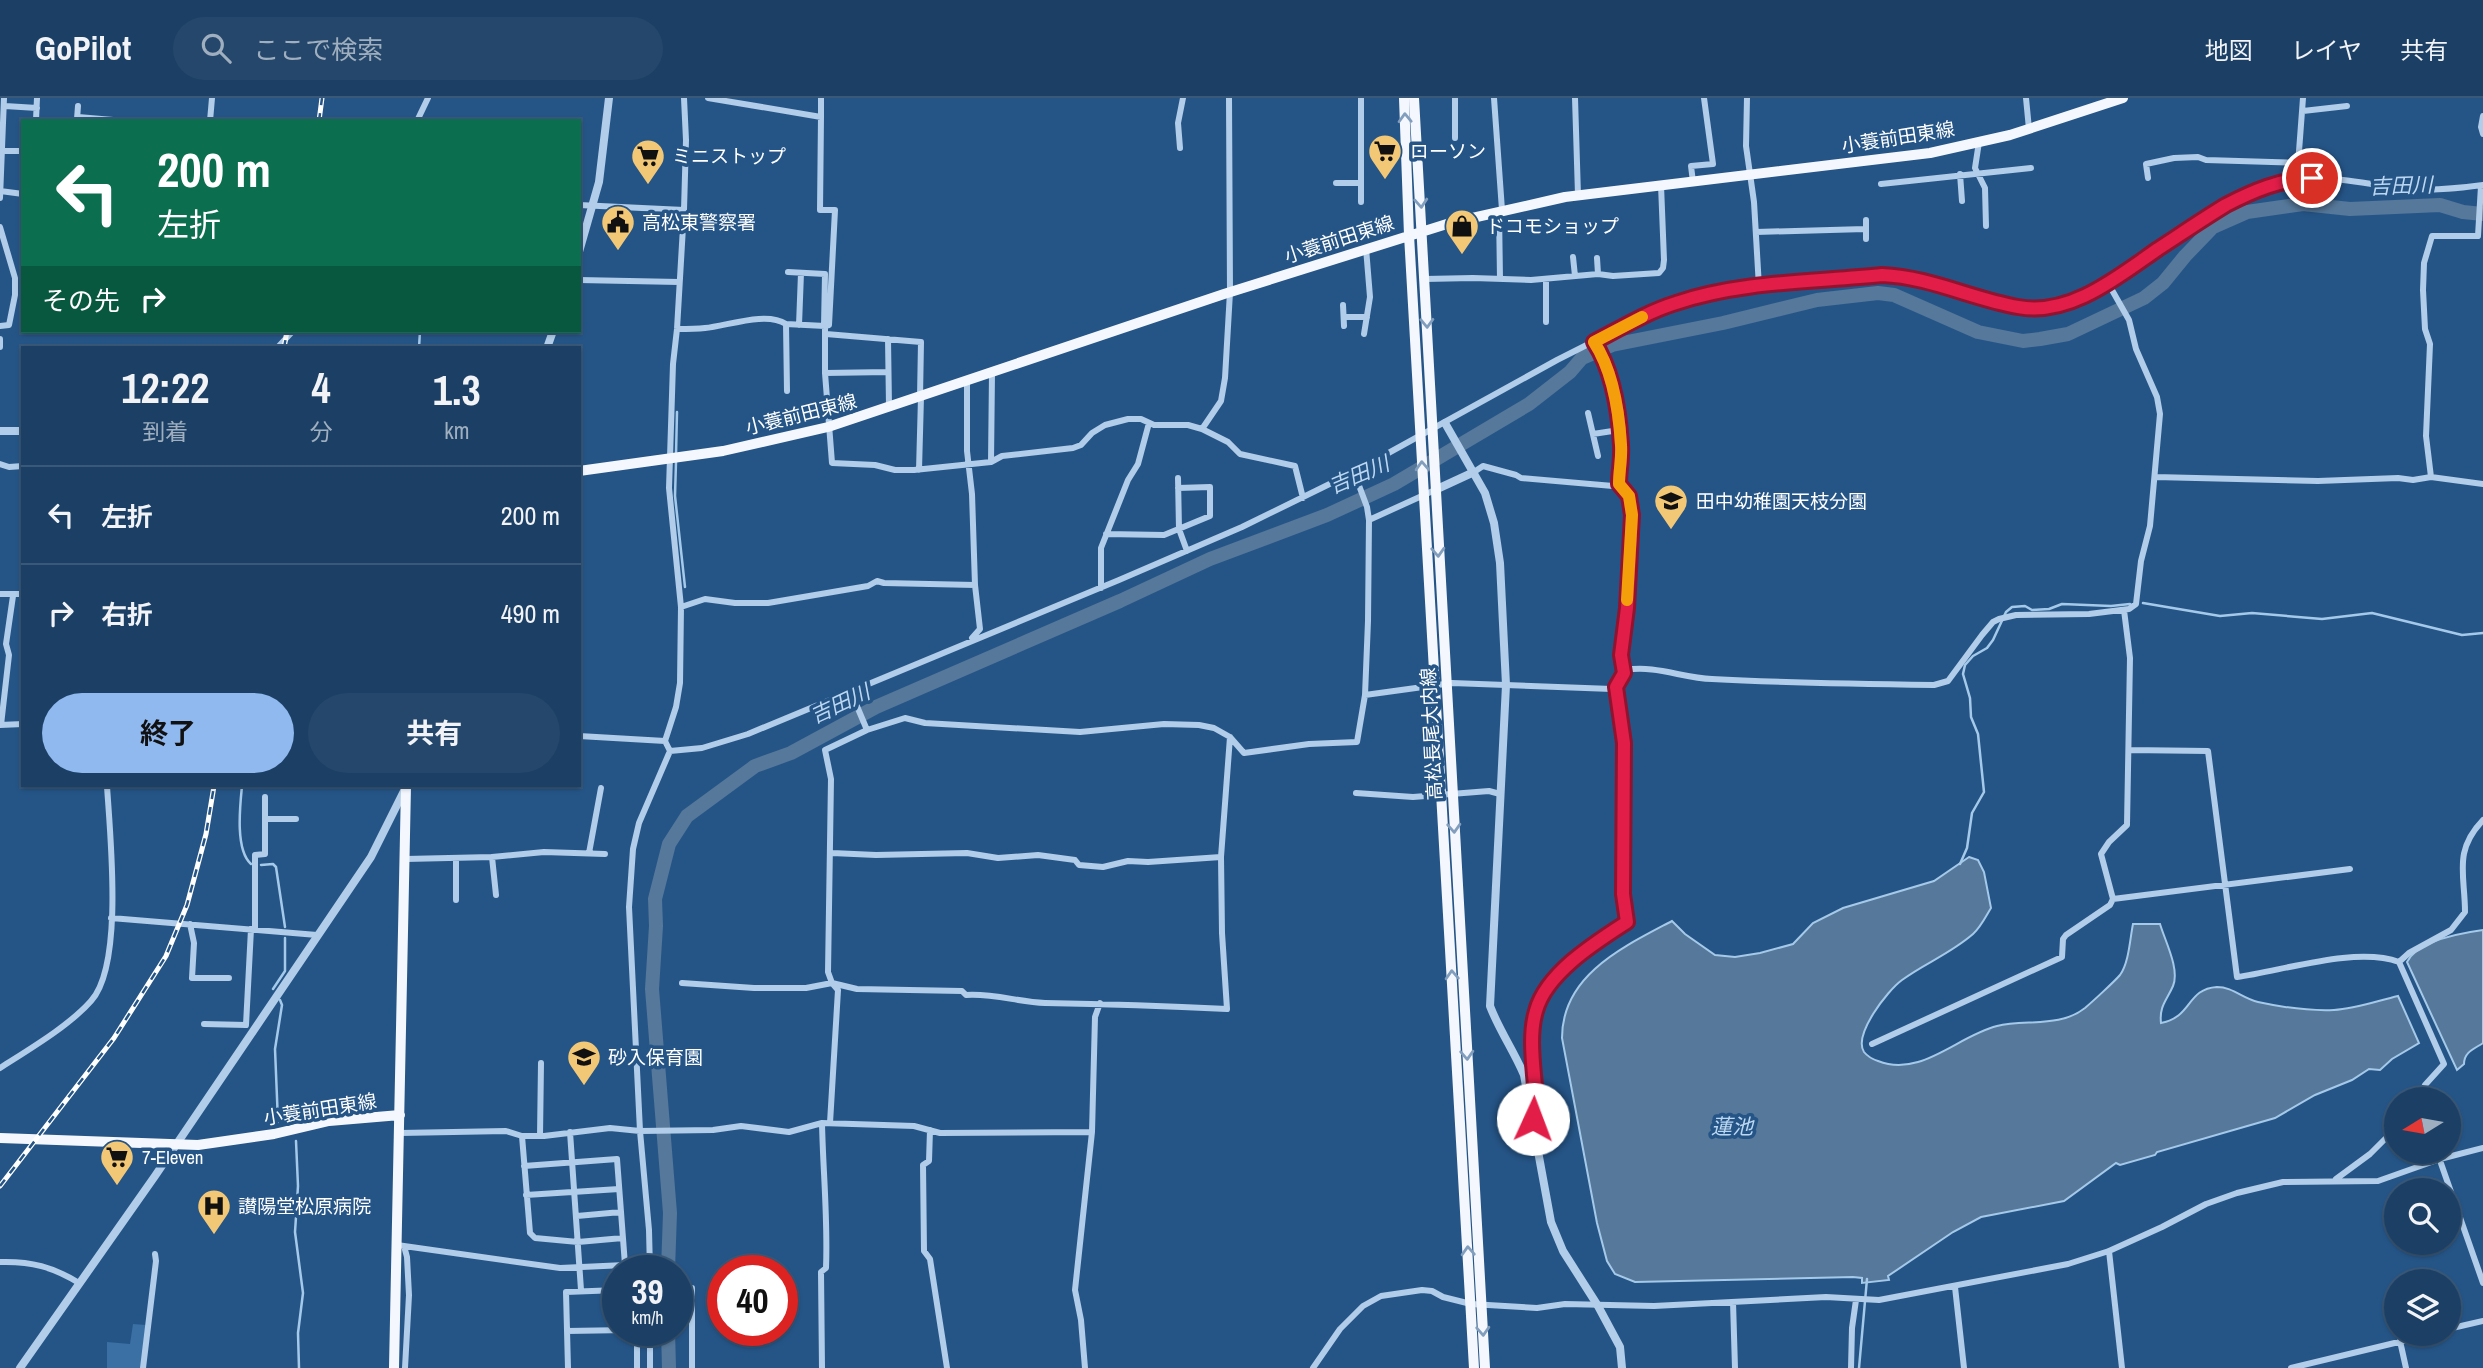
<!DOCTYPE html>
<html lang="ja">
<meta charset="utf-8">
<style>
:root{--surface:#1c4065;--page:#25476b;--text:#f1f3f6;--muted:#a0afbf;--line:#3a5979;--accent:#90b9f0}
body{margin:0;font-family:"Archivo Narrow","Noto Sans JP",sans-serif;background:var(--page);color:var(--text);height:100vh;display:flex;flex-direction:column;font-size:26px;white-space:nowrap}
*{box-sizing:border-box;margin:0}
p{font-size:23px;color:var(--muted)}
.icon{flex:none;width:38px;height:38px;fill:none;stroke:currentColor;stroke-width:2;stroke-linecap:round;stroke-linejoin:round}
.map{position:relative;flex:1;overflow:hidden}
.drawer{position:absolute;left:21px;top:248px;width:560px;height:441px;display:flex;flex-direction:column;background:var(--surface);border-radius:0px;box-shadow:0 2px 5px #0004,0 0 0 2px var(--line)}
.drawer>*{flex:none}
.banner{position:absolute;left:21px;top:21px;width:560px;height:214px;border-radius:0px;box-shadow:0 2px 5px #0004,0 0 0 2px var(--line);background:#0b6e4f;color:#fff;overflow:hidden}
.needle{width:46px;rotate:259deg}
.fabs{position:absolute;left:2384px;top:989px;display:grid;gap:14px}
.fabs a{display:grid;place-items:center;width:77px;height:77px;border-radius:50%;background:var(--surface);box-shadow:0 2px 5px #0004,0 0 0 2px var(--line);font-size:35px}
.speed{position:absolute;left:602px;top:1157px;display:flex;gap:14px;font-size:35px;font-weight:700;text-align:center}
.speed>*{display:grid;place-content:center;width:91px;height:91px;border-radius:50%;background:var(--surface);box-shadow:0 2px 5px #0004,0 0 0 2px var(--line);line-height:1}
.speed small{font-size:18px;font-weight:400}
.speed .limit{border:10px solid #d22;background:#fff;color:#111}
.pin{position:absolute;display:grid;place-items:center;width:60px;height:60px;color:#fff;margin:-30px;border:4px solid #fff;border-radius:50%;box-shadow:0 2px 7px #0007}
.me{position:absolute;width:77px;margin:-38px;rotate:2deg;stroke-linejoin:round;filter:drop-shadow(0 0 5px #0008)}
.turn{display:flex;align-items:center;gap:24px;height:147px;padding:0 21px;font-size:32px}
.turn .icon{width:91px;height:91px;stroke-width:2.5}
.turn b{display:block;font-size:49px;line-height:60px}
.then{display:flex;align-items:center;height:66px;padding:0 21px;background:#0003;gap:14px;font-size:26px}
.eta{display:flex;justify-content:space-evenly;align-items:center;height:119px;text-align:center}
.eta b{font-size:42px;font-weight:700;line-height:49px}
.primary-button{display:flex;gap:14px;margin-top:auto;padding:14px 21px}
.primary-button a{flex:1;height:80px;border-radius:42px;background:var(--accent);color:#111;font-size:28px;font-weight:700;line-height:80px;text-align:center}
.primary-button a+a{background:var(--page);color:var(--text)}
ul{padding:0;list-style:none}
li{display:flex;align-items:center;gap:21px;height:98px;padding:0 21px;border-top:2px solid var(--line)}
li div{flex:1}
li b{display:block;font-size:26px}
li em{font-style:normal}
header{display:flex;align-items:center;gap:42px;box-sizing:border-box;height:98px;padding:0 35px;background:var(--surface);border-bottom:2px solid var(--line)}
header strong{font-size:33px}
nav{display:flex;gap:38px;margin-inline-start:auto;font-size:24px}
.search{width:490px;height:63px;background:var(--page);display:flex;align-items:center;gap:18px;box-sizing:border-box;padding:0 24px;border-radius:38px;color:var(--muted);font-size:26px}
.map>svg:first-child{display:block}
.green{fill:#3a70a4}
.water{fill:#56789a;stroke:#a5c9e9;stroke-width:2}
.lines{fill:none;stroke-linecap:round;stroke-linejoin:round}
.stream{stroke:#a5c9e9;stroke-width:2.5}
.river{stroke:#56789a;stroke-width:14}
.minor{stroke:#b1cde9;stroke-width:6}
.tertiary{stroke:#b1cde9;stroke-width:8}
.primary{stroke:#f4f8fe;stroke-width:10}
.rail-casing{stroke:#fff;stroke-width:5}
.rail{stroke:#255587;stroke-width:2.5;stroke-dasharray:8;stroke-linecap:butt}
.oneway{stroke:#829ebd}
.route-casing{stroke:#92132f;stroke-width:18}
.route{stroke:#e11d48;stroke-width:12}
.slow{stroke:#f59e0b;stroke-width:12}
.labels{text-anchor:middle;stroke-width:7;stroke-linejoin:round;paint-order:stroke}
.street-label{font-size:19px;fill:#fff;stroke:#255587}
.poi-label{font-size:19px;fill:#fff;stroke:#255587;text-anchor:start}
.water-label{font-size:21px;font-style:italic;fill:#bcd7f0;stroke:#255587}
</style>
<header>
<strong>GoPilot</strong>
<div class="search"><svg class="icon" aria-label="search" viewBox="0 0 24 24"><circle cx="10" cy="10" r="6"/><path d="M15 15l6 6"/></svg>ここで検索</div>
<nav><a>地図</a><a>レイヤ</a><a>共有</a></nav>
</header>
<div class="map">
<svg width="2483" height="1270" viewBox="0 0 2483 1270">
<rect width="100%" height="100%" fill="#255587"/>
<path class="green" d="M133,1226L146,1227L141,1270H107V1244L130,1246Z"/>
<path class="water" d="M1969,759L1978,762L1984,774L1991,810C1986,818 1981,829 1973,836C1950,856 1925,865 1902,882C1887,893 1853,937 1864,954C1868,959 1872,961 1878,963C1921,980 1957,938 1997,928C2025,921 2060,930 2085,910C2092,904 2114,884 2120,877C2129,865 2130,840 2133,826H2160C2165,843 2180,871 2173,888C2167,902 2159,908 2161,925C2193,919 2186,891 2217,889C2233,889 2243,901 2258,904C2281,909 2310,913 2334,912C2355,911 2377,903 2398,898L2419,945L2392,961L2380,972L2369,971L2352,982L2315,997L2275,1020L2157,1054L2155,1057L2120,1067L2116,1065L2064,1103L1981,1119L1953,1134L1888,1178L1889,1182L1862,1185V1180L1853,1179L1635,1184L1615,1176L1607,1163L1597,1125L1562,940C1562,877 1623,849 1672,823L1685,836L1715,857L1735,859L1760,855L1793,846L1813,825L1843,810L1934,783Z
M2483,832V945C2474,951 2464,954 2464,966L2457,972L2407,864C2418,842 2461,835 2483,832Z"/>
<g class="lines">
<path class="stream" d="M419,250L420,233
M676,357L677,314
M676,364L675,398L685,489
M2143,505L2220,518L2252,515L2322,521L2372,515L2462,537L2483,535
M242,688C240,708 235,752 251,766
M1960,766L1967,750L1972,715L1984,694L1978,636L1971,619L1970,600L1963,576L1965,567L1973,558L1987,550L1993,542L2006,514L2012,509L2025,508L2032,512L2049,511L2062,506L2111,508L2130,506
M261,767L273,766L276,769L285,829
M273,891L285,873V840
M278,1024L275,951L282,907L280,902
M296,1043L298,1088L295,1134L303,1195L298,1235L299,1270
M1859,1270L1867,1181"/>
<path class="river" d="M668,1172L670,1115L652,891L656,828L655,801L669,746L687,718L755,668L791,655L876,609L1120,503L1210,461L1327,417L1394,386L1529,306L1570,274L1582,260L1612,247L1723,225L1817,202L1878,195L1894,197L1978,234L2023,243L2040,241L2068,236L2144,200L2163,185L2185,158L2213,129L2247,114L2303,106L2350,111L2440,107L2463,114L2483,116
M668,1232L669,1270"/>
<path class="minor" d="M708,0L821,19V0
M1361,0V104
M1455,0V40
M1494,0L1502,112
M1575,0L1578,97
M1747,0L1746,48L1754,104L1759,189
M2026,0L2029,31
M5,8L37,10
M2303,13L2347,8
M2483,18L2481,29L2483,36
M78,19L125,23
M821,19L820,112H835L829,227L825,228V275L832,365L875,367L895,372H914L991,364L1002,358L1073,350L1081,347L1092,335L1105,327L1128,321H1141L1154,327H1188L1202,331L1228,344L1240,356L1295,368L1303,400
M77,21L78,8
M36,22L37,0
M210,23L212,0
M417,23L428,0
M1979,44L1975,70L1985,90L1986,128
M1180,50L1178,25L1183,0
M2,53H23
M1960,76L1962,103
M2148,80L2146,66L2174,60L2198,59L2206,62L2300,65
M2297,80L2303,0
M1693,84L1691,68L1713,66L1704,0
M1336,85H1361
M1881,86L2031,70
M0,93L23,96
M0,100L4,0
M579,107L684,112
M1499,113L1500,181
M1866,122V141
M0,129L15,180V197L9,227L0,228
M1756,134L1865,131
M1573,159L1575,178
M1597,160L1598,176
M788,174L825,176L824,228
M1425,181L1473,180L1531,182L1598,176L1613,178L1659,175L1663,170L1664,162L1661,87
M579,182L679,184
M1546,182V224
M1343,207L1344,228
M1344,219H1367
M799,227L801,175
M677,231C686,231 696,231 705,230C727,228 766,213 786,226
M826,236L921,244L920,299
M1364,236L1370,199L1366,150
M888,241L889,308
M1594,244C1613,274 1619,312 1621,347C1622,360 1619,373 1619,386L1629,398L1632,417L1627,510L1621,557L1624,575
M0,249V241
M277,250L293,233
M825,275L888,274
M967,283V353L972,396L975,487L980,531L972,540
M787,293L786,226L825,228
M1588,315L1598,358
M1202,331L1221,303L1225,280L1230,194L1229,0
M1593,336L1619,332
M991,364L992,275
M0,366L9,369L23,368
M919,372L921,299
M1474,374L1483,368L1516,377L1521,380L1613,388L1619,386
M2155,379L2318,383L2398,380L2413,382L2431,379L2483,386
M2431,379L2426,338L2430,246L2425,231L2423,192L2424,165L2432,138H2478L2481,88
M1178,380L1179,431L1187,453
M1369,422L1435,392
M1106,436L1164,437L1210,418V389L1178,390
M1101,490V450L1128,382L1138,366L1149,325
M0,496H22L23,494
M681,509L705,501L735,505H768L868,488L877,483L884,485L975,487
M851,594L867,632
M1365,597L1452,585L1612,591L1619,587L1626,572C1655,567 1683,580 1712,581C1786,585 1859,586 1934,587L1948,583L1982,537L1993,524L1999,521L2016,517L2089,516L2129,511L2136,506L2141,463L2150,428L2160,316L2157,299L2136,251L2129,222L2108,185
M0,627L23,626
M1,627L9,557L6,546L13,498
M579,638L665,643L670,653L702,650L748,636L1119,482L1242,429L1354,374L1557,262L1648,216L1675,205L1724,193L1882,177C1928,179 1972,196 2015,209C2090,221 2165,141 2227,106C2241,98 2256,92 2271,87C2318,71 2365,88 2414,91C2436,93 2460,90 2483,87
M665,643L676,609L680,585L681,509L669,390L673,266L677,231L684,112L686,42L684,0
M2129,652L2208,653L2237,879C2282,873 2356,848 2399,864L2444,966L2425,987L2418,1001
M1356,695L1413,699L1489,693L1500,696
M265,721H296
M589,755L601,690
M832,755L876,757L967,755L998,760L1038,757L1075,762L1079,767L1103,769L1128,763L1148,764L1221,759
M492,759L496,797
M456,760V802
M406,761L492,759L544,754L605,756
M2113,801L2101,756L2109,744L2127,727L2130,560L2124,512
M111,820L317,837
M190,826L194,845L192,880H229
M255,832V757L265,756V699
M2399,864L2409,855L2451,832L2465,814C2465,777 2453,753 2483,722
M682,885L754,890H806L832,885L857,891L962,893L966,897C993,895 1018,904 1045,905C1106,906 1167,908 1227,911L1222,835L1221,759L1230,639
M204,926L246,927L251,831
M1872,946L2062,859L2063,841L2066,837L2110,807L2113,801L2350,771
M0,970C28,952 69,928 91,903C124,867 110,737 107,688
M1529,996L1535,988C1532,963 1528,931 1537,907C1551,873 1597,843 1627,824L1623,796L1624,645L1616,589
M830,1025L838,892L832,885L828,874L831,681L825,652L867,632L905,620L925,625L1080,634L1164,626L1199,627L1214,630L1230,639L1244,655L1309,646L1357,644L1365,597L1368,523L1369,422L1367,409L1354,374
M930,1032L929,1063L923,1067L924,1153L930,1161L947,1270
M570,1034L581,1192
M400,1035L506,1033L522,1038H544L610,1030L640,1033L713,1032L741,1028L789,1034L822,1025L914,1028L940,1035L1092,1034
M522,1038L530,1135L535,1140L578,1144L623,1140
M540,1038L541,965
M2437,1054L2483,1185
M2336,1081L2370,1056L2396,1030
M526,1097L619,1091
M577,1118L621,1114
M397,1147L560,1170L625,1167L617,1061L524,1068
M404,1148L407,1159L409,1197L405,1270
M2109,1153L2122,1270
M0,1164C31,1163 53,1169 79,1185
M650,1172L649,1132L640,1033L629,809L633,751L639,725L670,653
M1955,1189L1964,1270
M692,1190V1270
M1733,1204L1735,1270
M2448,1231L2483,1223
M637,1232V1270
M650,1232V1270
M567,1233L627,1232
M2400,1243L2406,1270
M143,1270L156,1163L155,1156
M568,1270L566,1194L618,1192
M822,1270L821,1174L826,1170C828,1121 823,1074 822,1025
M1085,1270L1081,1222L1075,1192L1092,1034L1095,919L1100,905
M1313,1270L1340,1231L1363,1208L1381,1198L1422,1192L1432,1193L1443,1199L1471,1206L1537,1210L1565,1206L1654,1208L1826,1199L1879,1202L2068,1166L2109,1153L2162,1129L2206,1106L2237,1095L2283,1084L2378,1083L2440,1061L2483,1050
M1851,1270L1852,1230L1856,1202
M2291,1270L2432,1236"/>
<path class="tertiary" d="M579,154L599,84L609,0
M547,250L553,233
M1445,325L1485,395L1494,425L1500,465L1506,587L1490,908C1499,932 1514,953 1524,977L1551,1124L1563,1153L1598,1208L1620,1249L1622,1270
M0,333H23
M1435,392L1474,374
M20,1270L155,1078L371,759L404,693"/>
<path class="primary" d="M1404,0L1409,137L1474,1270
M1414,0L1485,1270
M579,373L723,353L828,329L1224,196L1450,125L1565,99L1930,55L2010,37L2123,0
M0,1040L198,1047L274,1036L329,1023L400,1017
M394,1270L406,688"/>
<g class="rail-casing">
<path id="rail" d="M319,23L322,0
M284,250L287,233
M0,1088L114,940L166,858L187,807L206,736L214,688"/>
</g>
<use href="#rail" class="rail"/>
</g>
<defs><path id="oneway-chevron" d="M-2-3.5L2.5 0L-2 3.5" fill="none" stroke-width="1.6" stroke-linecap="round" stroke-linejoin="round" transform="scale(1.75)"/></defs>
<g class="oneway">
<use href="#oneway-chevron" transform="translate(1405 20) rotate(-92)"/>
<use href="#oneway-chevron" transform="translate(1421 105) rotate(86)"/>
<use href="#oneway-chevron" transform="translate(1427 225) rotate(88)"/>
<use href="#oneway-chevron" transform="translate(1422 368) rotate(-93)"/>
<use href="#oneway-chevron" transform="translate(1438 454) rotate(87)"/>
<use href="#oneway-chevron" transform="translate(1454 730) rotate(87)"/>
<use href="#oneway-chevron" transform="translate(1452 877) rotate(-93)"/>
<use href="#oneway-chevron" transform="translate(1467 957) rotate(87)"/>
<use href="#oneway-chevron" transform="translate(1468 1153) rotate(-93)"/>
<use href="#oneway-chevron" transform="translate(1483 1233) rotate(87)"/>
</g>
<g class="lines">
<g class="route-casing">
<path id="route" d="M1533,1021L1529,996L1535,988C1533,964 1529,936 1536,913C1546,875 1596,844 1627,824L1623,796L1624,645L1616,589L1624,575L1621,557L1627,510L1632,417L1629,398L1619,386C1619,373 1622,360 1621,347C1619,313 1613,273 1594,244C1621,230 1647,214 1676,205C1741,183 1815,184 1882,177C1930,179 1972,201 2018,209C2070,219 2119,178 2158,151C2181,136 2203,121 2226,107C2253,93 2281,81 2312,80"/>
</g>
<use href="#route" class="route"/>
<path class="slow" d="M1627,502L1632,417L1629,398L1619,386C1619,373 1622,360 1621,347C1619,313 1613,273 1594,244L1642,219"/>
</g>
<defs>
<g id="supermarket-pin" transform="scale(1.75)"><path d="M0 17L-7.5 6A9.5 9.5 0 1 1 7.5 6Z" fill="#f2c775" stroke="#255587"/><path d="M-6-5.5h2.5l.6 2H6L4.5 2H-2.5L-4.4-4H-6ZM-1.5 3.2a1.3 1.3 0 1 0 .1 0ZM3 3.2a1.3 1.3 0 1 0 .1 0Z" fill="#111"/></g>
<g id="civic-pin" transform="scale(1.75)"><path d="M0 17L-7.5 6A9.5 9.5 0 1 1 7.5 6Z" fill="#f2c775" stroke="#255587"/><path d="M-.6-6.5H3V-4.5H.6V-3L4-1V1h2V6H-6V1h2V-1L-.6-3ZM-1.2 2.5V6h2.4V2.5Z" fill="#111"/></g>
<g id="shop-pin" transform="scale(1.75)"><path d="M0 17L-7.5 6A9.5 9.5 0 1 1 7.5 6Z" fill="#f2c775" stroke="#255587"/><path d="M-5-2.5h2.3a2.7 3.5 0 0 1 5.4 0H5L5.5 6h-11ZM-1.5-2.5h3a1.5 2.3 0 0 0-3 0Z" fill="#111"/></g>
<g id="school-pin" transform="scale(1.75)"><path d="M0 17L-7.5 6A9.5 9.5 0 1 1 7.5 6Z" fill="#f2c775" stroke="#255587"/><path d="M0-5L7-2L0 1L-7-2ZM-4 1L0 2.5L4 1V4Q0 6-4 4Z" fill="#111"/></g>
<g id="hospital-pin" transform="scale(1.75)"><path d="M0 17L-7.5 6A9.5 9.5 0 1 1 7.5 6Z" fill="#f2c775" stroke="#255587"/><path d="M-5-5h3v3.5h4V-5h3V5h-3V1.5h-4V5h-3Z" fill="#111"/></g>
</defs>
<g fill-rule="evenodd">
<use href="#supermarket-pin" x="1385" y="53"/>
<use href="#supermarket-pin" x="648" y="58"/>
<use href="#civic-pin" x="618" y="124"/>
<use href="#shop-pin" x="1462" y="128"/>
<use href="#school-pin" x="1671" y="403"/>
<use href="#school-pin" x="584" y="959"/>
<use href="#supermarket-pin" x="117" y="1059"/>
<use href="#hospital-pin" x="214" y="1108"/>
</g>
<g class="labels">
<g class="street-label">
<text transform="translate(1898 39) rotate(-9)" y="7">小蓑前田東線</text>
<text transform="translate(1339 141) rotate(-18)" y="7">小蓑前田東線</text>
<text transform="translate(801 316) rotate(-14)" y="7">小蓑前田東線</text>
<text transform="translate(1431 636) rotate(-93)" y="7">高松長尾大内線</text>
<text transform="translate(320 1011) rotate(-9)" y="7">小蓑前田東線</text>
</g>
<g class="poi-label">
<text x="1410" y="60">ローソン</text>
<text x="672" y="65">ミニストップ</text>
<text x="642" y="131">高松東警察署</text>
<text x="1486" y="135">ドコモショップ</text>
<text x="1696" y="410">田中幼稚園天枝分園</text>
<text x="608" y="966">砂入保育園</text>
<text x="142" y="1066">7-Eleven</text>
<text x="238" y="1115">讃陽堂松原病院</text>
</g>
<g class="water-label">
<text transform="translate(2401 88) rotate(-2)" y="7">吉田川</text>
<text transform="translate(1359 377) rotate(-23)" y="7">吉田川</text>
<text transform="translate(840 606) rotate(-25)" y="7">吉田川</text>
<text x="1732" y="1036">蓮池</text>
</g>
</g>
</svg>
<div class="fabs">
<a><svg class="needle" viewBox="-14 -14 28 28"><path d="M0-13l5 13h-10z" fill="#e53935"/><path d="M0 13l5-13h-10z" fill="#a0afbf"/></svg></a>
<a><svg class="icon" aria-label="search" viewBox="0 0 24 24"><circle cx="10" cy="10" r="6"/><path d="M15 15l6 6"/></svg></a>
<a><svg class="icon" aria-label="layers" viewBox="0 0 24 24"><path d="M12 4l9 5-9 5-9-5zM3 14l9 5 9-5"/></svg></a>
</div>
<div class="speed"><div>39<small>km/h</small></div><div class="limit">40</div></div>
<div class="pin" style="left:2312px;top:80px;background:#d93025"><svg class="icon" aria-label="arrive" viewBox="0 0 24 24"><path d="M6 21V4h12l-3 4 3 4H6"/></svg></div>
<svg class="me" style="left:1533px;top:1021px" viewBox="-20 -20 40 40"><circle r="19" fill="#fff"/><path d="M0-13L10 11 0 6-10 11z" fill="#e11d48"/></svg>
<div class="banner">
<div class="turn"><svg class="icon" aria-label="left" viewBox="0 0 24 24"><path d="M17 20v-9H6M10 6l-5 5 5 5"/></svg><div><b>200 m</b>左折</div></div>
<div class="then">その先<svg class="icon" aria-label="right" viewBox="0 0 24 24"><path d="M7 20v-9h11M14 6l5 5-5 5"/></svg></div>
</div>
<section class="drawer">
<div class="eta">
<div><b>12:22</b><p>到着</p></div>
<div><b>4</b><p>分</p></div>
<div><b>1.3</b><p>km</p></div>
</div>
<ul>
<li><svg class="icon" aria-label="left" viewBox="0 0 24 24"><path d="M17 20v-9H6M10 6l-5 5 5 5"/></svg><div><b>左折</b></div><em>200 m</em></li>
<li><svg class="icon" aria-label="right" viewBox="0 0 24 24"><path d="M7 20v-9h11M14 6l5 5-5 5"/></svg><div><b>右折</b></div><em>490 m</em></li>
</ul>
<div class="primary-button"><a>終了</a><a>共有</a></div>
</section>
</div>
